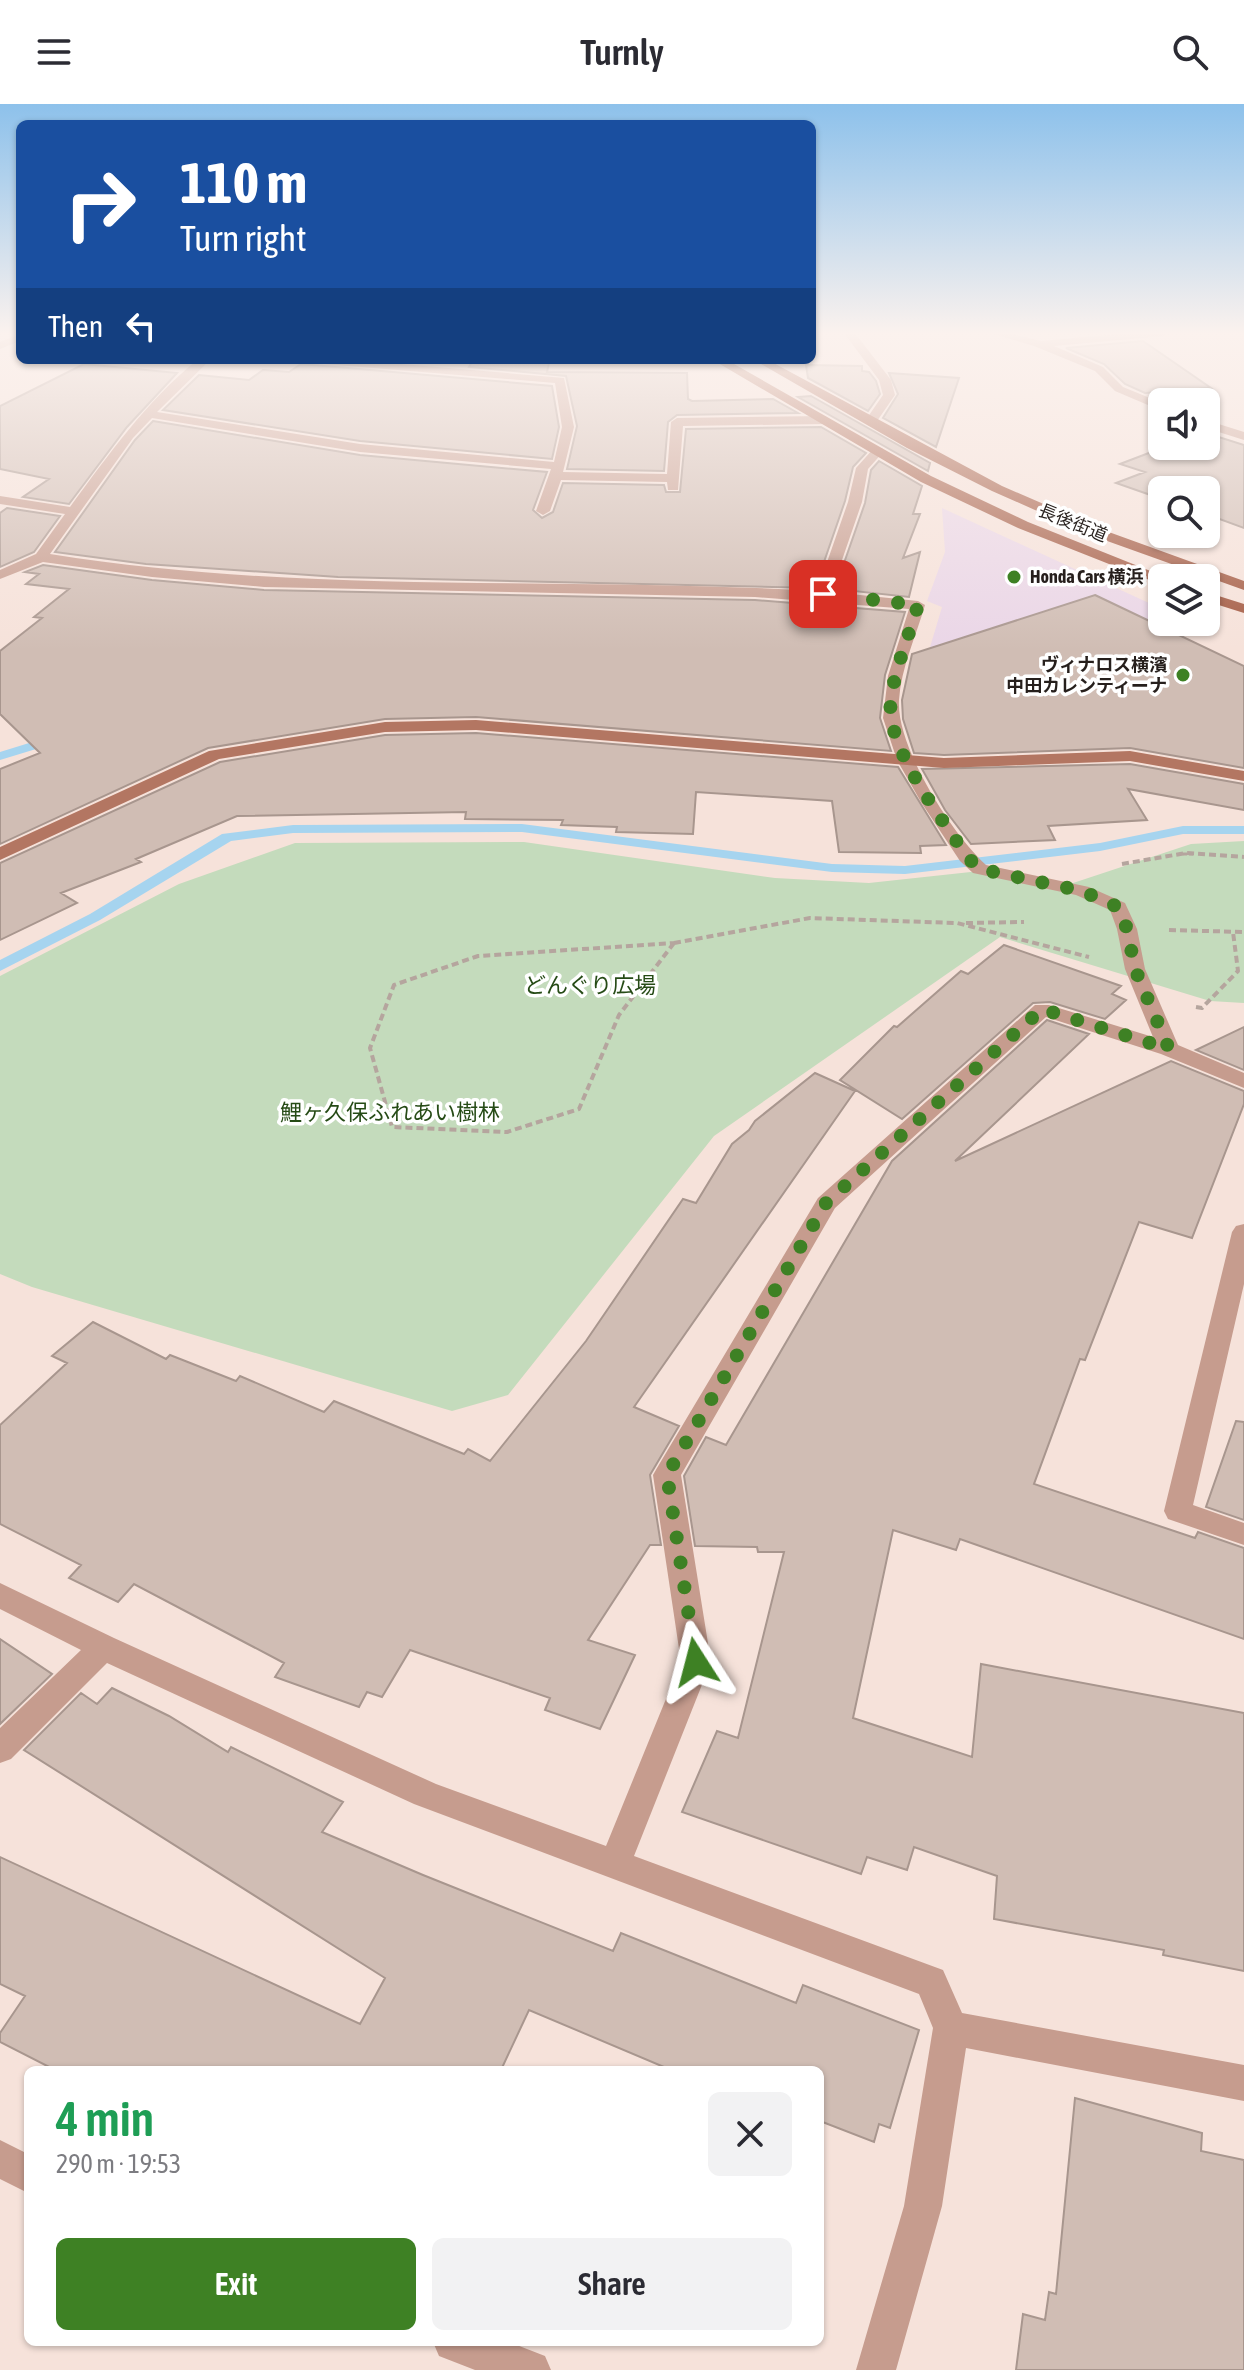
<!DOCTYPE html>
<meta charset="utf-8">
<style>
:root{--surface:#fff;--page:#f2f2f3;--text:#2b2b33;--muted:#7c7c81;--accent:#3e8124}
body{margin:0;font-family:"Asap Condensed","Noto Sans JP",sans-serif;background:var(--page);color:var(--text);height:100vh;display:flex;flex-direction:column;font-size:30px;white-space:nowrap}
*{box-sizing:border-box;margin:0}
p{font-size:26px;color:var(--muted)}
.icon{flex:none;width:44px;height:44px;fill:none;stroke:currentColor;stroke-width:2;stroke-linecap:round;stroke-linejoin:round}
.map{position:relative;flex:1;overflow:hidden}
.side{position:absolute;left:24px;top:1962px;width:800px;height:280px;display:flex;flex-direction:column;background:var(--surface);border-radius:12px;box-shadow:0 2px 6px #0004}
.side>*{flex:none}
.top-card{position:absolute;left:16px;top:16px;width:800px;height:244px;border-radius:12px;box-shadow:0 2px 6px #0004;background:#1a4fa0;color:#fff;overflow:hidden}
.fabs{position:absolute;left:1148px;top:284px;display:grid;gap:16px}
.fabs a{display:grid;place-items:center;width:72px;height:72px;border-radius:12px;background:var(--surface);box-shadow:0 2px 6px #0004;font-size:40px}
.pin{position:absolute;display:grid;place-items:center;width:68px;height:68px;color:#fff;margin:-34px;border-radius:16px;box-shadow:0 4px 12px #0006}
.me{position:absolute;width:88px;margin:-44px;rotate:351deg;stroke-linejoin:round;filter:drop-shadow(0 0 6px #0008)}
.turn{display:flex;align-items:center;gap:28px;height:168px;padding:0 32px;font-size:36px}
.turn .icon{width:104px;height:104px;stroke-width:2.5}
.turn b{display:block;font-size:56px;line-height:68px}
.then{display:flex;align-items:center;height:76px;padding:0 32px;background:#0003;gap:16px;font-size:30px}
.round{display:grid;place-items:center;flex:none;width:84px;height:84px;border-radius:12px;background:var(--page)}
.overview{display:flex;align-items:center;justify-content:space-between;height:136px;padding:0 32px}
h1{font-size:48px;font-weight:600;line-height:60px;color:#1e9e55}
.cta{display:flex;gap:16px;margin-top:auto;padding:16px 32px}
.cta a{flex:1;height:92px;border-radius:12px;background:var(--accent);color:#fff;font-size:32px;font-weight:600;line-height:92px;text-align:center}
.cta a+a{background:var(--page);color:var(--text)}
header{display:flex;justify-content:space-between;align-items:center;height:104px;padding:0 32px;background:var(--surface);font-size:36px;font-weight:600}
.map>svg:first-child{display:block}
.commercial{fill:#ead6e7}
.green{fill:#c4dbbc}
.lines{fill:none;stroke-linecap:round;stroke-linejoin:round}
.stream{fill:#a6d4ef;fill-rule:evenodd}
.building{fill:#d0bdb4;stroke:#a8968e;stroke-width:2}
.path-far1{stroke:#b5a59e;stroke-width:3;stroke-dasharray:4 2;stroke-linecap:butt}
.path{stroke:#b5a59e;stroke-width:4;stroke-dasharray:7 4;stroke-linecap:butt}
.street{fill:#c69c8e;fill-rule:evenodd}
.secondary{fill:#b37662;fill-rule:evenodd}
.primary{fill:#a35a42;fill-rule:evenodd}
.route{stroke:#3e8124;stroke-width:14;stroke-dasharray:0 25.2}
.poi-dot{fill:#3e8124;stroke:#fff;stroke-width:3}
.labels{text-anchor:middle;stroke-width:7;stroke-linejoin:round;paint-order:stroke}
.far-street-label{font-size:18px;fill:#261f1c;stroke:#fff}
.far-poi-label{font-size:18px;font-weight:bold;fill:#261f1c;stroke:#fff;text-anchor:start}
.park-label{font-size:22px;fill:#264b16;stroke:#fff}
</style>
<header><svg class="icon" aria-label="menu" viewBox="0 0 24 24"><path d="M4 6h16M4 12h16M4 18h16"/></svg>Turnly<svg class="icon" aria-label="search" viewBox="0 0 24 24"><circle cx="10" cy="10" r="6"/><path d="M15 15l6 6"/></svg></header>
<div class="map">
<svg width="1244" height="2266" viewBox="0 0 1244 2266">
<rect width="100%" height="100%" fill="#f6e2da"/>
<path class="commercial" d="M942,404L1162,505V518H1191L1200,522L1061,552L925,560L942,503L927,497L945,448Z"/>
<path class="green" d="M1244,737V899L1210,897L1000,833L714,1032L508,1291L452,1307L32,1183L0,1170V872L179,780L295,739L524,738L775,774L869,779L980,767L1064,782L1191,740Z"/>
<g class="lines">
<path class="stream" d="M55,631L61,635L59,638L0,656V648Z
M522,720L832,760L905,762L1100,739L1183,722H1244V730H1183L1100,747L905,770L832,768L522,728L293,729L231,737L100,816L0,867V856L90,810L222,730L293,721Z"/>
</g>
<path class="building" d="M1143,237L1211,284L1145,289L1125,280L1104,260L1066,244Z
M472,258L549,259L547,268L687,269L688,295L692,297L773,295L798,309L677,311L668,318L664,367L567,365L577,322L566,272L469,263Z
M84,260L177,269L127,323L69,400L23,393L49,375L0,365V302Z
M301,260L552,282L559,323L552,355L360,337L163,306L199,271L249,276L263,266L289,268Z
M806,261L862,262V267L869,268L876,277L880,290L868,307L808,274Z
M889,269L959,274L936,343L883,314L898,290Z
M811,292L930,359L928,367L798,293Z
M153,317L360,351L547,368L533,406L542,414L553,408L563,379L664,381L666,388H680L686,325L821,323L866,349L853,363L845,397L815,484L338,473L146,460L55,448L135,336Z
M1206,329L1244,341V424L1206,410V386H1162V395L1116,379L1145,368L1120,360L1167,342H1206Z
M879,357L922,382L913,410H920L903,454L920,448L909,493L835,485L865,399L871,366Z
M7,404L60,412L34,448L0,463V409Z
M43,461L152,476L264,486L755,496L905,508L885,571L880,614L891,647L476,613L385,615L208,644L0,740V665L40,649L0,610V547L42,514L34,513L69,485L26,480L39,470L25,468Z
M1095,491L1244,562V664L1130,644L944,651L914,649L903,615L902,596L912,550Z
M476,629L898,663L946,741L920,742L921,749L839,748L832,697L696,688L693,730L616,728L617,723L561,721L563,716L465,715L466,708L237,712L136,755L141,758L61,789L77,799L0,836V759L220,658L385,631Z
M1130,660L1244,680V706L1128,685L1147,716L1048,722L1055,736L971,740L945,706L922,665Z
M1004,841L1121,882L1112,890L1126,896L1105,915L1050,898L1033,899L902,1015L840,976L894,922L897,923L961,867L968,870Z
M1047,916L1089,930L955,1057L1171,957L1244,987V1000L1192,1134L1139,1118L1085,1256L1080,1255L1034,1380L1195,1434L1198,1428L1244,1444V1535L960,1435L956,1446L893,1426L853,1614L972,1653L981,1560L1244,1609V1867L1163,1851L1164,1846L994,1815L997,1772L914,1743L907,1766L867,1753L861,1770L682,1708L717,1627L738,1634L784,1448H758L757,1443L695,1442L684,1372L706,1333L726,1341L892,1057Z
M1244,923V966L1196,946Z
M815,969L855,987L634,1303L679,1322L650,1371L661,1441H650L588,1536L635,1551L600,1625L545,1606L550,1594L410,1546L382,1593L367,1588L359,1603L275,1573L284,1559L134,1480L118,1498L69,1474L81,1461L0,1420V1321L67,1259L52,1252L93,1218L166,1255L170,1251L236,1277L240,1272L324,1308L334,1297L464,1350L468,1345L490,1357L586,1237L683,1095L696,1099L732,1040L749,1026L755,1017Z
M1236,1317L1244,1318V1416L1206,1403Z
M0,1535L52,1570L0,1620Z
M112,1584L169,1612L228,1648L231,1643L343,1698L322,1728L423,1771L613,1847L621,1829L796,1899L803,1881L919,1926L890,2024L879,2020L874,2038L820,2017V1966H671L529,1906L501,1966H55L0,1938V1929L25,1892L0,1880V1753L360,1920L385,1874L24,1646L81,1589L97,1600Z
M1075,1994L1202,2029L1201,2047L1244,2056V2266H1016L1023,2210L1045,2216L1049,2188L1056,2190Z"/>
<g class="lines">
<path class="path-far1" d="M1183,750H1194"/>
<path class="path" d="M1122,760L1186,749L1244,753
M966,819L1024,818
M1169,826L1244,828
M674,839L619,911L579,1005L507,1028L392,1023L370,944L394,881L478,852Z
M674,839L810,814L957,819L1089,853
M1196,903L1202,904L1238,867L1233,828"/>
<path class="street" d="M844,229H855L891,276L895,291L875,320L865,317L883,291L879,276Z
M990,229H1007L1041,237L1129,229H1169L1164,232L1054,242L1103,263L1123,283L1162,299V307L1115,287L1095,267L1034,242Z
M20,230V237L0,245V238Z
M197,256H210L157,308L360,340L554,358L562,323L555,279L313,259L307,256H355L564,274L574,323L563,368L667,370L671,318L677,314L825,312L831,316L825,320L683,322L678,386H668L667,378L561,376L550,407L543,411L536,407L551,365L360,348L152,314L133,334L50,450C306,491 560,472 817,487L848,398L856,364L874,344H882L884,347L868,365L862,398L831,488L918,497L925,501C916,532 901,564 899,596C896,643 952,730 986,761L1089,783L1125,799L1137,825L1145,865L1178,941L1244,969V984L1161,950L1046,913L835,1104L681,1371L711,1558L634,1752L943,1866L962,1909L1244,1961V1997L966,1944L942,2102L896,2266H856L904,2102L933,1924L919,1890L414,1700L107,1559L11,1655L0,1659V1624L81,1546L0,1505V1479L114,1534L436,1680L606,1742L681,1558L653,1371L657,1364L818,1094L1035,901H1049L1153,933L1125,865L1117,825L1110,806L1076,791L973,769L960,757L921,698L897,656L883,614L888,572L909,505L755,493L264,483L152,473L43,458L0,475V466L36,450L65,410L0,400V392L70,403C109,350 146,298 197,256Z
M1206,316L1244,328V336L1206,324Z
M1244,1120V1180L1193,1401L1244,1419V1441L1168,1415L1164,1407L1232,1128L1236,1122Z
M0,2036L28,2050V2089L0,2075Z
M433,2238H509L545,2252L551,2266H475L439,2252Z"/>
<path class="secondary" d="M476,616L944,654L1130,647L1244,667V677L1130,657L944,664L476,626L385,628L219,655L0,756V743L209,647L385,618Z"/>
<path class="primary" d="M713,256H727L931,372L1028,418L1168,474H1162V480L1157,479L1018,424L921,378Z
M754,256H768L1002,382L1106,427L1244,477V486L1096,433L992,387L907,344Z
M1206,488L1244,500V509L1206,497Z"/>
</g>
<linearGradient id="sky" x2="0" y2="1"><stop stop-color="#8dc1eb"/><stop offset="0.42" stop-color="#fbf2ee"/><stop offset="1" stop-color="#fbf2ee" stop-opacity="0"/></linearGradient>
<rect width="1244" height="546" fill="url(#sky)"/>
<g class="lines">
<path class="route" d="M696,1558L667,1371L826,1099L1042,905L1169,945L1135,865L1127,825L1118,803L1082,787L980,765L967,753C942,713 884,643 891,595C895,564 909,532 918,501L823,490"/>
</g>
<g class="poi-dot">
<circle cx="1014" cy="473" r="8"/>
<circle cx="1183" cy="571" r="8"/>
</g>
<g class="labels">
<g class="far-street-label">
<text transform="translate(1073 419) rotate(22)" y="6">長後街道</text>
</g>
<g class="far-poi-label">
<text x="1030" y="479">Honda Cars 横浜</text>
<text x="1167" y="567" text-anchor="end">ヴィナロス横濱<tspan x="1167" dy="21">中田カレンティーナ</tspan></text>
</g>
<g class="park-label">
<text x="590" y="889">どんぐり広場</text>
<text x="390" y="1016">鯉ヶ久保ふれあい樹林</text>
</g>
</g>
</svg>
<div class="fabs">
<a><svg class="icon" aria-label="sound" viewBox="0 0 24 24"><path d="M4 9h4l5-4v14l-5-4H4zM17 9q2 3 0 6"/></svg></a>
<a><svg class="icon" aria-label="search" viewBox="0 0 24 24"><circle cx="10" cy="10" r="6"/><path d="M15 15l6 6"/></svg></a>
<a><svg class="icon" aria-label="layers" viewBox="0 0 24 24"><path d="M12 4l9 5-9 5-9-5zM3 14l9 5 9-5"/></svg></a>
</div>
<div class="pin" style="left:823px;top:490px;background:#d93025"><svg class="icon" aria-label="arrive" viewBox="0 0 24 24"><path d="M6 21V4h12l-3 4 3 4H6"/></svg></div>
<svg class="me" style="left:696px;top:1558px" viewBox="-20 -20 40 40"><path d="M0-17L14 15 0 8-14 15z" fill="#3e8124" stroke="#fff" stroke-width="4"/></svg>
<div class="top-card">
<div class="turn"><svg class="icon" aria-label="right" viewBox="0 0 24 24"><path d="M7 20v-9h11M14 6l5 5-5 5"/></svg><div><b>110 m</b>Turn right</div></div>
<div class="then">Then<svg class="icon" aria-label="left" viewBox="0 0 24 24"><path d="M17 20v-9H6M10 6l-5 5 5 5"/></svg></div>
</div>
<section class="side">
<div class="overview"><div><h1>4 min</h1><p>290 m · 19:53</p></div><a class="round"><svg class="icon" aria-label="close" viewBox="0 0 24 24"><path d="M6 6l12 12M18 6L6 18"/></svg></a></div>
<div class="cta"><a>Exit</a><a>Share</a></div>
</section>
</div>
